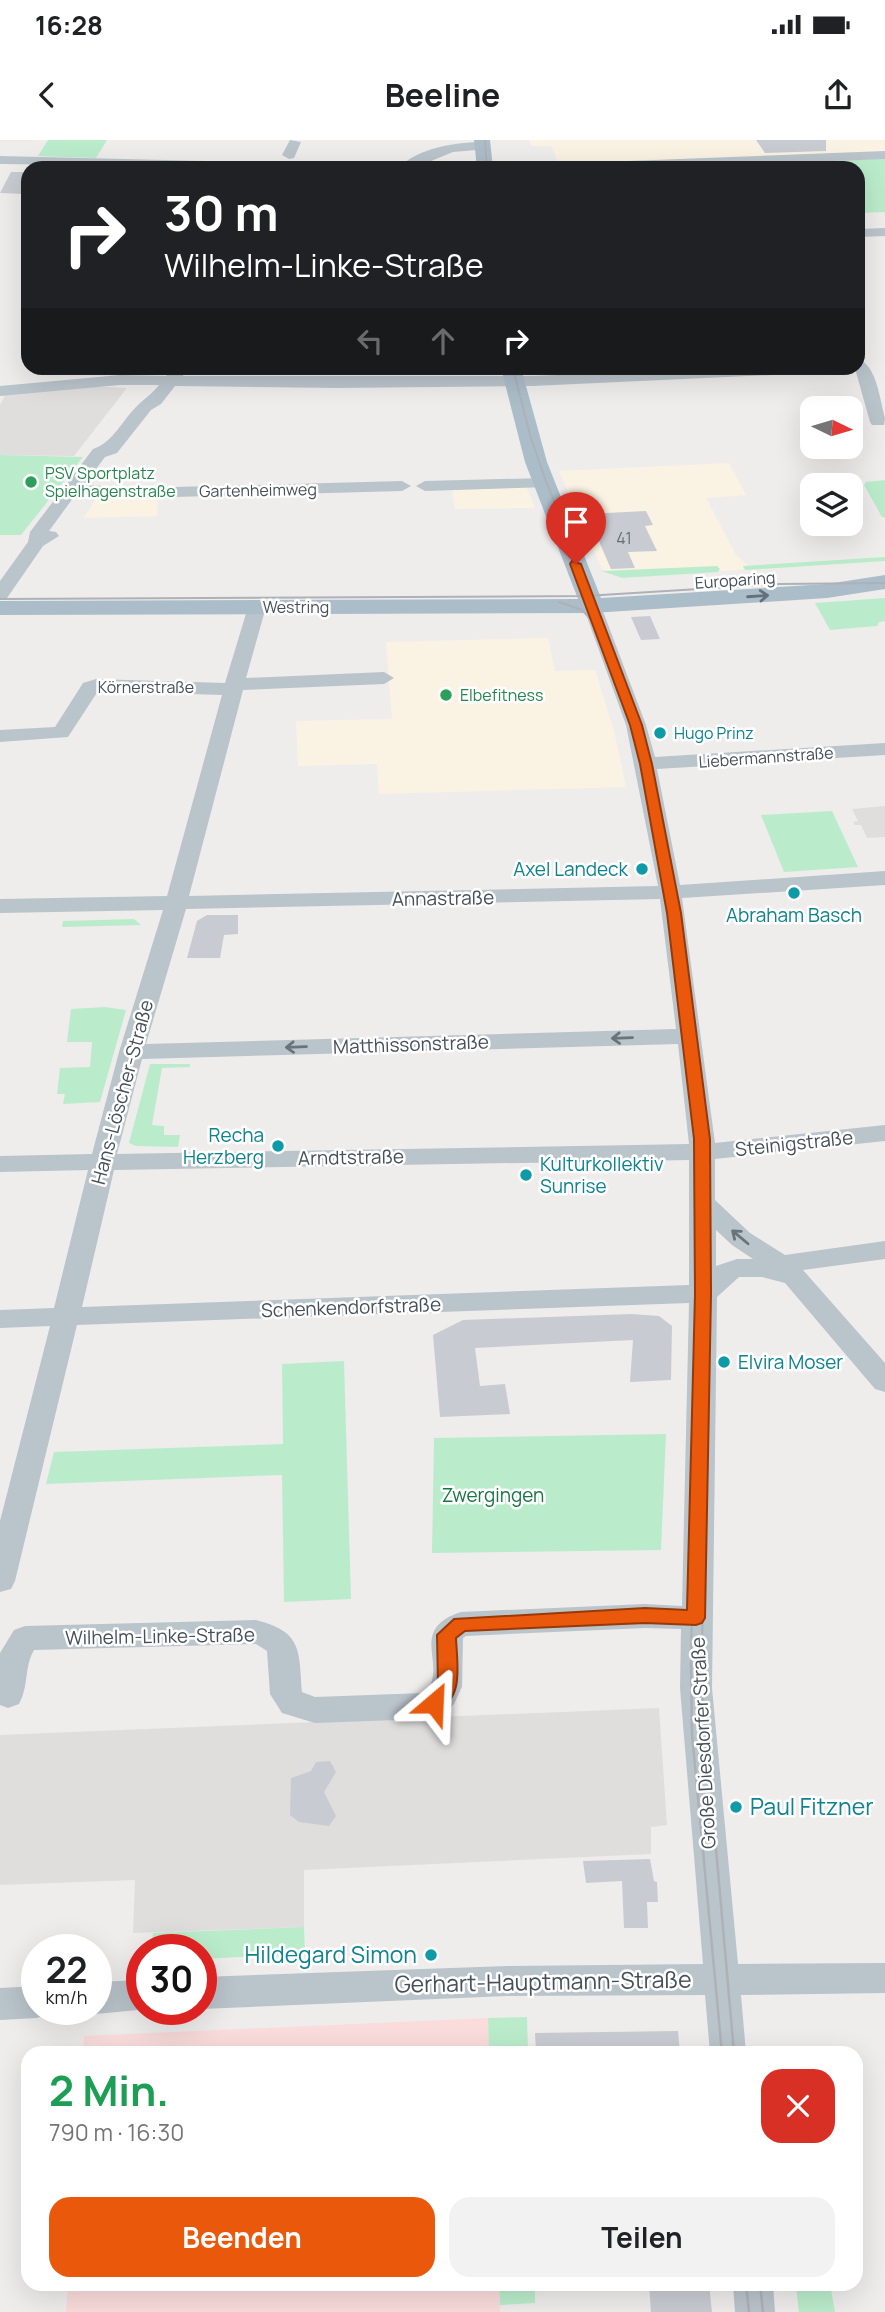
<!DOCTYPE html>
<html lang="de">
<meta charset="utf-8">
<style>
:root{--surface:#fff;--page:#f2f2f2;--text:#202124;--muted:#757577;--accent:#ea580c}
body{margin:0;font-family:Manrope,sans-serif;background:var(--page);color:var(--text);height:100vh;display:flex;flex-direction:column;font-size:26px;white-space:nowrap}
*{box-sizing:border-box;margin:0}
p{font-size:23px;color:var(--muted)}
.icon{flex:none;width:38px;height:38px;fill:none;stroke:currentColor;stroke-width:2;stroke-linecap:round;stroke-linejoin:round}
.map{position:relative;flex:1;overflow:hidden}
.sheet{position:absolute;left:21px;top:1906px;width:842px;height:245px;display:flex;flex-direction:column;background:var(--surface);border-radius:21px;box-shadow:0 7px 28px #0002}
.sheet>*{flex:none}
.hud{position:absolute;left:21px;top:21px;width:844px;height:214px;border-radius:21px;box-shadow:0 7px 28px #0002;background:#202124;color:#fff;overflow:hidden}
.needle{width:46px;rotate:95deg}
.buttons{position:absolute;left:800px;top:256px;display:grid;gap:14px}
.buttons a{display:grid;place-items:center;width:63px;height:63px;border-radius:14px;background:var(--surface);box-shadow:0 7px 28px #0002;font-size:35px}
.speed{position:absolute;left:21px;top:1794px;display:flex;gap:14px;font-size:35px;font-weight:700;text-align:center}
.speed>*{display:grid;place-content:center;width:91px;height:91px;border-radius:50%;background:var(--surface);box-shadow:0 7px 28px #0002;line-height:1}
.speed small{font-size:18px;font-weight:400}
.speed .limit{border:10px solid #d22;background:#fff;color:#111}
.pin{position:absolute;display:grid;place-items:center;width:60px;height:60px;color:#fff;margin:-72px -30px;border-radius:50% 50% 50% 0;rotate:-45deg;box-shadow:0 0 7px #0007}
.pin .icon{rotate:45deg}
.me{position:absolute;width:77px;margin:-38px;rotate:26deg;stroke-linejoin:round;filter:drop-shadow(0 0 5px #0008)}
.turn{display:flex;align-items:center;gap:24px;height:147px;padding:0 28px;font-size:32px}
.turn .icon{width:91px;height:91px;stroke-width:2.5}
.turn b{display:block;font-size:49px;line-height:60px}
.lanes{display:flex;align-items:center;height:66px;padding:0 28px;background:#0003;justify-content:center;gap:35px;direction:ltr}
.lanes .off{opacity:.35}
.round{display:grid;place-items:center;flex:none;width:74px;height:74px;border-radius:21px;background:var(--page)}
.head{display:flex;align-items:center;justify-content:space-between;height:119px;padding:0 28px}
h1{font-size:42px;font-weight:700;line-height:52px;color:#1e9e55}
.action{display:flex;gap:14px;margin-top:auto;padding:14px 28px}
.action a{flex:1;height:80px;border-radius:21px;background:var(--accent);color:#fff;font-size:28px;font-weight:700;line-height:80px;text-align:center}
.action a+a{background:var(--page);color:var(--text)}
.status{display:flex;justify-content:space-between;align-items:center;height:49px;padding:0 35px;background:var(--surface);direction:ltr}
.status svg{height:19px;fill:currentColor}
header{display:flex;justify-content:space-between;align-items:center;height:91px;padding:0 28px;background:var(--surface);font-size:32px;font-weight:700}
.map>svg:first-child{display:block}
.commercial{fill:#faf3e4}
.education{fill:#e0dddd}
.medical{fill:#f9dcdb}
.green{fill:#baeccb}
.building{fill:#c8cbd1}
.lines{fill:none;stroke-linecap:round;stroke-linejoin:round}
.minor{fill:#bac4cb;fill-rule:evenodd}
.major{fill:#acbdca;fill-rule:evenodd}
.tram-far1{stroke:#aeb1b6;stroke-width:2}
.tram{stroke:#aeb1b6;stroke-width:2.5}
.oneway{stroke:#64717a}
.oneway2{stroke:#68737a}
.route{fill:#ea580c;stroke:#983908;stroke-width:2}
.leisure-dot{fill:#2e9e5b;stroke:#fff;stroke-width:2.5}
.culture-dot{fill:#0f9aa8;stroke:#fff;stroke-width:2.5}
.labels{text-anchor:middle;stroke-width:5;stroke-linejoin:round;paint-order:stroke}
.far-leisure-label{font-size:16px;fill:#27864d;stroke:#fff;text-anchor:start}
.far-street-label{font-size:16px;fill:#455058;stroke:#fff}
.number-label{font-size:16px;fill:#666f76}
.far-culture-label{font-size:16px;fill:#0d838f;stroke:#fff;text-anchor:start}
.culture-label{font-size:19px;fill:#0d838f;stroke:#fff;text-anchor:end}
.street-label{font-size:19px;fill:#455058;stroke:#fff}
.park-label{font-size:19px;fill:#197643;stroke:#fff}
.near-culture-label{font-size:23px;fill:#0d838f;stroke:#fff;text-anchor:start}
.near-street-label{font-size:23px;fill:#455058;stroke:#fff}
</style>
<div class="status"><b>16:28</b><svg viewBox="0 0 49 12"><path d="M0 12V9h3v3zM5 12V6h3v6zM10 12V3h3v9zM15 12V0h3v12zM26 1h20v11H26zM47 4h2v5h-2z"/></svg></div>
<header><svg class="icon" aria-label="back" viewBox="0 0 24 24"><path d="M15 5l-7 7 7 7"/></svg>Beeline<svg class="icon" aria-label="share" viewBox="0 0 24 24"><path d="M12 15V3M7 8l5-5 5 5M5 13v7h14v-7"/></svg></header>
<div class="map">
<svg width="885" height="2172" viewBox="0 0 885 2172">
<rect width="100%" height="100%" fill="#efecec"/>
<path class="commercial" d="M529,0H885V13L560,25L551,6H531Z
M729,323L746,355L706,358L736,415L752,429L621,438L602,429L559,331Z
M526,346L535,368L455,369L452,349Z
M158,358L157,376L84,378L96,359Z
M548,498L555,531L595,530L614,591L626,647L379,654L377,624L298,626L296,581L392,579L386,502Z"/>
<path class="education" d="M90,246L127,248L74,316L0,315V265L5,255Z
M885,666V697L867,698L861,685H855L853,682L858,681L852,669Z
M659,1568L667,1685L651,1687V1714L304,1730V1787L133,1793L135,1740L0,1745V1595Z"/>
<path class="medical" d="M488,1878L489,1913H83L84,1896Z
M68,2144H499L500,2172H66Z"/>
<path class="green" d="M48,0H107L96,18L38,16Z
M885,18V72L858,73V28H617Z
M0,315L83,317L21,395H0Z
M885,340V377H882L864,345L866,342Z
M885,417V421L745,430L743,426Z
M717,426L720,429L718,432L622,438L602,431Z
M885,458V481L879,482L877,486L830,490L815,463Z
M832,671L858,727L784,732L761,675Z
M134,779L141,785L62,787L63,781Z
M105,867L126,870L100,962L63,964L65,954H57L60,928L90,927L92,902H67L71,869Z
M150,924H190V927L162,928L152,985L164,986V995H180L178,1007L136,1006L129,1003Z
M344,1221L351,1459L284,1462L282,1335L46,1344L54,1312L283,1304L282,1224Z
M666,1294L661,1410L432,1413L434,1298Z
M304,1787L305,1814L201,1819V1810L151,1809L153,1793Z
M527,1877L528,1913H489L488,1878Z
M499,2144H535V2163L500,2165Z
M801,2144H830L835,2172H799L796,2147Z"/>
<path class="building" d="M756,0H826V11L765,13Z
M11,32H28V45L23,54L0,53Z
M646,371L653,385L645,386L657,411L628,412L635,428L611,429L587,374Z
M650,476L660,499L641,500L631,477Z
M207,775H238V794L224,795L220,818H187L197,781Z
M631,1174L659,1176L672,1186L671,1240L630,1242L633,1200L475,1208L480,1246L505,1244L510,1274L440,1277L433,1195L463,1180Z
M330,1621L336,1632L324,1652L336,1676L329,1686L299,1682L290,1675L291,1638L311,1631L316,1622Z
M650,1719L654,1741L657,1742L658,1762H647L648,1788H624L622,1741L586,1743L583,1721Z
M678,1891L680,1913H536L535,1893Z
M649,2144H709L712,2172H651Z"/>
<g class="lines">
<path class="minor" d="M290,0L301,2L294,18L289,19L282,15Z
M483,2L489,6L488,9L453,12L414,28H398C418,8 456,2 483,2Z
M885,11V19L651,28H542L549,24Z
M0,16L333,24L340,28L0,24Z
M885,88V96L858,97V89Z
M858,219C877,225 880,261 885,278L884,285H872L870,282L856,232L853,228H858Z
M173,228H187L183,236H533L723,228H822L814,233L533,246L338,248L175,246L161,264L151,270L117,313L105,317L84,345L138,348L402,341L411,346L402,351L138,358L76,354L49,391L56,392L59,396L43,406L7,458L0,460V441L28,402L30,392L93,309C114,302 122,280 138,265C145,258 152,254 159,245H120L0,256V246L120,235L166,236Z
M544,338L550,339L553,343L550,347L425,351L416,346L425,341Z
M592,460L601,466L646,585L655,617L885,603V615L657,629L680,745L885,731V745L682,758L715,1003L885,985V1001L715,1019V1060L750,1093L785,1115L885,1101V1119L803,1130L885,1223V1252L875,1249L785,1143L762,1137H739L717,1157L712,1548L738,1824L885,1823V1853L741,1855L746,1913H710L705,1855L507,1856L201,1869V1837L507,1826L703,1824L680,1548L681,1489L645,1488L466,1496L463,1498L462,1547L454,1564L447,1571L424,1579L315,1583L282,1573L270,1554L267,1511L256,1504L34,1510C24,1527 29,1546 19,1564L8,1568L0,1565V1513L14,1490L25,1486L256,1480C302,1492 299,1509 302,1552L315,1557L424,1553C451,1528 405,1490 461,1472L645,1464L682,1466L689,1163L77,1185L15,1441L11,1449L0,1452V1381L50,1186L0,1188V1170L54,1168L88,1030L0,1032V1016L92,1014L119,912L163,770L0,773V759L167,756L222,555L98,551L68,597L0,602V590L55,587L83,543L96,539L225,543L248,467L257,461L266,467L246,538L384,532L394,538L384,544L243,550L189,756L658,746L626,585L583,466ZM660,759L676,889L146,904L186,769ZM678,904L689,1004L117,1014L142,919ZM689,1020V1145L82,1167L114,1030ZM716,1090L732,1105L753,1119H737L716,1126Z
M142,1840V1869H149L96,1874L83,1869H96V1842Z
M37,1846V1869H52L50,1873L37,1878L0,1880V1848Z
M733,2144H773L775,2172H735Z"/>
<path class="major" d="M474,0H490L493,28H477Z
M501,228H521L547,322L601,458L827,444L885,435V449L827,458L592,473L0,475V461L578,459L525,322Z"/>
<path class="tram-far1" d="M485,0L487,28
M513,228L530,295L544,336L592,456L646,609L684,821L707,1010L702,1525
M0,459L585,456L779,444L885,443
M559,462L582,470L596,485
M691,1525L694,1323"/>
<path class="tram" d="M691,1523L692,1594L722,1913
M702,1523V1549L734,1913
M746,2144L749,2172
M760,2144L763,2172"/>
</g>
<defs><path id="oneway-shaft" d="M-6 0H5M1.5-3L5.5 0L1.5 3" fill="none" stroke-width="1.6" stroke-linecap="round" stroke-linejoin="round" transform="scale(1.75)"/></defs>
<use class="oneway" href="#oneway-shaft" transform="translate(758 456) rotate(-4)"/>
<g class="oneway2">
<use href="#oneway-shaft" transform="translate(622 898) rotate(178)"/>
<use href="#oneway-shaft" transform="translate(296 907) rotate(178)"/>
<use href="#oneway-shaft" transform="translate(740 1097) rotate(-140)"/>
</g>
<path class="route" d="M572,421L581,424L642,585L652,624L681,773L710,999L711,1154L705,1478L702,1483L696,1485L645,1483L465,1491L456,1498C457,1524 465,1561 434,1571L427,1569L424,1563L438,1545L437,1495L454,1479L645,1468L687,1470L695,1154L694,999L667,773L640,624L630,585L570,424Z"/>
<g class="leisure-dot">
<circle cx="31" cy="342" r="7"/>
<circle cx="446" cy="555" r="7"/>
</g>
<g class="culture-dot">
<circle cx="660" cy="593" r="7"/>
<circle cx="642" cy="729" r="7"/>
<circle cx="794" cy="753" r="7"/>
<circle cx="278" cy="1006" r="7"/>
<circle cx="526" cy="1035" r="7"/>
<circle cx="724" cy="1222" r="7"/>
<circle cx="736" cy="1667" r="7"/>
<circle cx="431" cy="1815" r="7"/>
</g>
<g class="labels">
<g class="far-leisure-label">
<text x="45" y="339">PSV Sportplatz<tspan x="45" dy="18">Spielhagenstraße</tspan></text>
<text x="460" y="561">Elbefitness</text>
</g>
<g class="far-street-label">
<text transform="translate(258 350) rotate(-1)" y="6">Gartenheimweg</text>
<text transform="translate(735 440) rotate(-4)" y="6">Europaring</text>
<text x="296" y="473">Westring</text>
<text x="146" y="553">Körnerstraße</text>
<text transform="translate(766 617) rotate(-4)" y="6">Liebermannstraße</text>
</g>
<g class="number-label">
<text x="624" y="404">41</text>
</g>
<g class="far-culture-label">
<text x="674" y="599">Hugo Prinz</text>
</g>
<g class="culture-label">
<text x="628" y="736">Axel Landeck</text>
<text x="794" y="782" text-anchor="middle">Abraham Basch</text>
<text x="264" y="1002">Recha<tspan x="264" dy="22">Herzberg</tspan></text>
<text x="540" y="1031" text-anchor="start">Kulturkollektiv<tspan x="540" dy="22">Sunrise</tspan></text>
<text x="738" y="1229" text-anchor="start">Elvira Moser</text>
</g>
<g class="street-label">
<text transform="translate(443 758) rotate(-1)" y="7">Annastraße</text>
<text transform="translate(411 904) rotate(-2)" y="7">Matthissonstraße</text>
<text transform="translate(122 952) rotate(-75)" y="7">Hans-Löscher-Straße</text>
<text transform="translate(794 1003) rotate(-6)" y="7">Steinigstraße</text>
<text transform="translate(351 1017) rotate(-1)" y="7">Arndtstraße</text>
<text transform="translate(351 1167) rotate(-2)" y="7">Schenkendorfstraße</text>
<text transform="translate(160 1496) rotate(-1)" y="7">Wilhelm-Linke-Straße</text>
<text transform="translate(703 1603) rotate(-93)" y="7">Große Diesdorfer Straße</text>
</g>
<g class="park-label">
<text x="493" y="1362">Zwergingen</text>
</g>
<g class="near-culture-label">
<text x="750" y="1675">Paul Fitzner</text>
<text x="417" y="1823" text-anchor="end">Hildegard Simon</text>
</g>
<g class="near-street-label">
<text transform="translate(543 1842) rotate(-1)" y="8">Gerhart-Hauptmann-Straße</text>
</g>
</g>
</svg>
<div class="buttons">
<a><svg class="needle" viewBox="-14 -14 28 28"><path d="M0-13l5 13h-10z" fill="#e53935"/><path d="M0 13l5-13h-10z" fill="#757577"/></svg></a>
<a><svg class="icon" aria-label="layers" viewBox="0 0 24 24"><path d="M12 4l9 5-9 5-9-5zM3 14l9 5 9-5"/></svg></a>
</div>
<div class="speed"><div>22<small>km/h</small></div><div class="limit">30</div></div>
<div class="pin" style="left:576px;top:424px;background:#d93025"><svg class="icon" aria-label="arrive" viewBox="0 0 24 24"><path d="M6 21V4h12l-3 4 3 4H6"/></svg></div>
<svg class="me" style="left:434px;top:1563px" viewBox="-20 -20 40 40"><path d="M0-17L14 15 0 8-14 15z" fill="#ea580c" stroke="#fff" stroke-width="4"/></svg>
<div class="hud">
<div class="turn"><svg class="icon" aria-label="right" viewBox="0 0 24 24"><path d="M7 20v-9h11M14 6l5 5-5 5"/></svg><div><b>30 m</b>Wilhelm-Linke-Straße</div></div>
<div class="lanes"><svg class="icon off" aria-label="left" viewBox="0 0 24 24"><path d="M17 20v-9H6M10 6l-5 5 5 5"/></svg><svg class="icon off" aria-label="ahead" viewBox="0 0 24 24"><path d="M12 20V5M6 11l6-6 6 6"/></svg><svg class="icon" aria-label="right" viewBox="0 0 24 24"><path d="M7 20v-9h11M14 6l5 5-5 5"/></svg></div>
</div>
<section class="sheet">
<div class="head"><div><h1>2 Min.</h1><p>790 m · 16:30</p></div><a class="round" style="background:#d93025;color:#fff"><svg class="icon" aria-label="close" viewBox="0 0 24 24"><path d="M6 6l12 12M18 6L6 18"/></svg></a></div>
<div class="action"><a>Beenden</a><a>Teilen</a></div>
</section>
</div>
